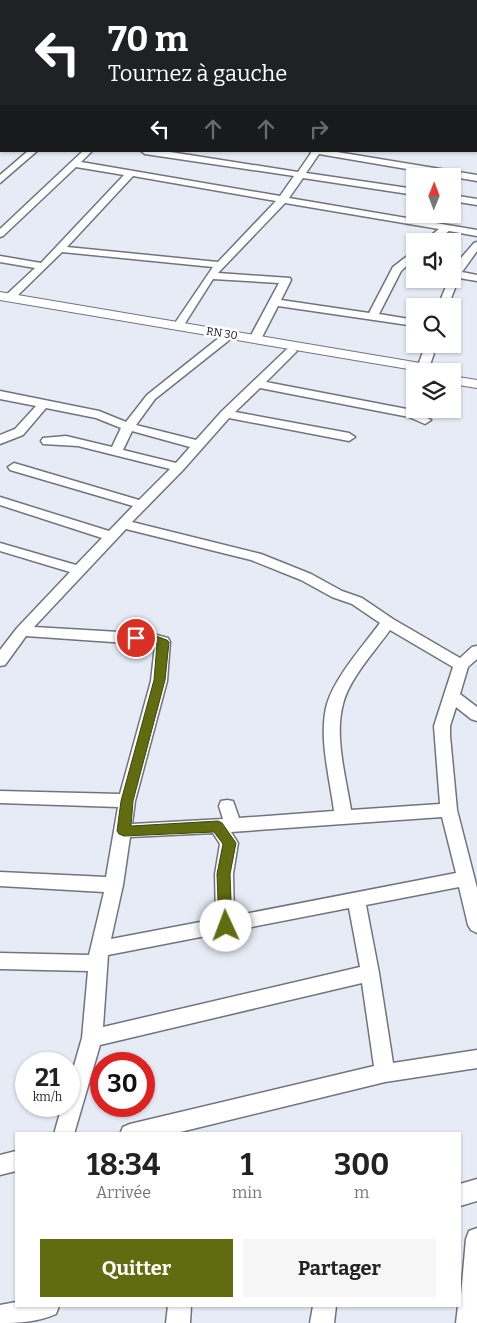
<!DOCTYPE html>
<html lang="fr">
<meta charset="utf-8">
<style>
:root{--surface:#fff;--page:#f6f6f6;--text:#222;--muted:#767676;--accent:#616b10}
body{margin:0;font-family:Bitter,serif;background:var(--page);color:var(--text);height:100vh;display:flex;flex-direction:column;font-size:19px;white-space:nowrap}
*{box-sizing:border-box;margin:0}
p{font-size:16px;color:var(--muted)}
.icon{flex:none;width:28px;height:28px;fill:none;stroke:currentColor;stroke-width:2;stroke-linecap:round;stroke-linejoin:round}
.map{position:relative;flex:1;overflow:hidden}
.sheet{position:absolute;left:15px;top:1132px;width:446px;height:175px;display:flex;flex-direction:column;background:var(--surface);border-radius:0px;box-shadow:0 1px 4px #0004}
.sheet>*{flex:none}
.guide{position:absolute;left:0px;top:0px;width:478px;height:152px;box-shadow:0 1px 4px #0004;background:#202124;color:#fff;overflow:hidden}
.needle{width:32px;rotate:1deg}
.buttons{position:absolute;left:406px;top:168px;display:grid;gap:10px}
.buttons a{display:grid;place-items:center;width:55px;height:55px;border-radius:0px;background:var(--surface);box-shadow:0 1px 4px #0004;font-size:25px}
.speed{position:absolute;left:15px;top:1052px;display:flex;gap:10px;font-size:25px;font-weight:700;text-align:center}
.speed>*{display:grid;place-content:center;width:65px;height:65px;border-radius:50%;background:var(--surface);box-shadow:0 1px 4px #0004;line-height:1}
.speed small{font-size:12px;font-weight:400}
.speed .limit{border:8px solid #d22;background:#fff;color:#111}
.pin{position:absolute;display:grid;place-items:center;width:42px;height:42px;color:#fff;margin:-21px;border:2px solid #fff;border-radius:50%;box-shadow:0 1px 5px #0007}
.me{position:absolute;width:55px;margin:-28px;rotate:358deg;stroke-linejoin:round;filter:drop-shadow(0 0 4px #0008)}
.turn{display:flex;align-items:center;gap:18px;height:105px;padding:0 25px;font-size:22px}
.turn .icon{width:65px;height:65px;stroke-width:2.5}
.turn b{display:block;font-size:35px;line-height:42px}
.lanes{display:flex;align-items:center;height:48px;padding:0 25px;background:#0003;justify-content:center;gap:25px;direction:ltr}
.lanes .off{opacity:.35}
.eta{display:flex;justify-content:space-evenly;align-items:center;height:85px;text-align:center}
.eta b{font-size:30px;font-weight:700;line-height:35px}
.button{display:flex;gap:10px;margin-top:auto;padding:10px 25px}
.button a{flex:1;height:58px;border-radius:0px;background:var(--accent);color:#fff;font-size:20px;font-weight:700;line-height:58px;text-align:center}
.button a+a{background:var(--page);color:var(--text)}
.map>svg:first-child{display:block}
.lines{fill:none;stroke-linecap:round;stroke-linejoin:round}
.minor-casing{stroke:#70747d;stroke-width:3}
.major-casing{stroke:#70747d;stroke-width:2}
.minor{fill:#fff;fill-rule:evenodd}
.major{fill:#fff;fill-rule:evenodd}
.route{fill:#616b10;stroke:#3f460a}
.labels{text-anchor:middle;stroke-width:5;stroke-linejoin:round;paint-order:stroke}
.far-street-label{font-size:11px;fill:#131418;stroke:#fff}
</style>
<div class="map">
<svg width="477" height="1323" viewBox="0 0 477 1323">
<rect width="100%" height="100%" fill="#e6ebf5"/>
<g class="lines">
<g class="minor-casing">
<path id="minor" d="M48,0H63V1H48Z
M248,0H257V1H248Z
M312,0H320V1H312Z
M0,5H1V9H0Z
M476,23H477L476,28Z
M476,51H477V55H476Z
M476,72H477L476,77Z
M0,101H1V106H0Z
M476,128H477V134H476Z
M28,151H37L0,183V175Z
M83,151H92L81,162L280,196L294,176L145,154L141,151H164L298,172L311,153L310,151H331L477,175V181L319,154L306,173L415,189V195L303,178L289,198L477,230V236L449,231L435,241H424L439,229L285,203L218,273L290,278L291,280L281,300L369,313L393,267L415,250V258L401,271L379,314L415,320V326L278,306L261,339L255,342L249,339L279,283L213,279L182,328L178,329L173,326L213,267L62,252L14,299H6L5,297L6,295L35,268L0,262V256L41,263L124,175L76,167L3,236L0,237V229ZM133,176L276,201L218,262L67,247Z
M452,195L477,199V205L452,201Z
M477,242V251L462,272L477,275V281L459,278L448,306H438L449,279H452L454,266L474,243Z
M224,336L228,337L230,339L228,341L155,399L136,425L196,440L222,411L287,349L291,348L297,351L266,382L412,410L431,420L425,424L409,417L260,388L235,412L349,433L355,437L349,441L229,418L183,470L132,522L261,554L311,574L342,591L362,598L393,619L460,658L472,647L477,646V659L468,667L460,694L477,707V721L471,719L456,707L450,726V736L457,810L477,888V933L471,930L468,925L459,887L366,905L379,973L393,1063L477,1050V1068L385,1082L172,1134H120L123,1127L130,1124L374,1066L362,983L100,1045L74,1134H54L62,1106H69V1083L82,1038L88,971L0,969V953L89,955L104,892L0,886V872L106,877L118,807L0,803V791L120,794L151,681L155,645L26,636L5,665L0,666V650L17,628L70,572L0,551V543L76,565L102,538L0,505V497L109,531L133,506L10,470L8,467L14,463L139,500L170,469L78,446L43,444L41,441L43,438L66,436L112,447L121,428L96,418L46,408L23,435L0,444V435L15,429L36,406L0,399V391L99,411L126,422L147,395L220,337ZM132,431L190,447L176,463L123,450ZM126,529L251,560L301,580L332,597L352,604L380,623C363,646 335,677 327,704C318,736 330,779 334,811L239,818L233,801L227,800L221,801L219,806L223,819L132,824L135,801L167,681L170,642L168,638L153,634L34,627ZM390,630L453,667L434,726L440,804L351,810C346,778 334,736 343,704C349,679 375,651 390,630ZM442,817L456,873L234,916L233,874L238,843L231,832ZM213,833L220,844L215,874L216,919L111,939L123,885L130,837ZM349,908L360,967L103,1027L108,955Z
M426,344H437L429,368L422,371L417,368Z
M16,1151V1171L0,1175V1155Z
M477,1179V1201L460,1206V1184Z
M477,1228V1323H456L458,1306H460L466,1239L469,1231Z
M16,1302V1306H59L56,1314C38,1322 20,1323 0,1323V1305Z
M168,1306H191L190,1323H166Z
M313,1306H336L334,1323H310Z"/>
</g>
<g class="major-casing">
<path id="major" d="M0,292L444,367L449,368L451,371H420L0,300Z
M452,376L477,380V388L452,384Z"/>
</g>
<use href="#minor" class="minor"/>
<use href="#major" class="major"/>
</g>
<path class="route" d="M136,634L153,635L167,640L169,642L165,680L133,801L131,826L218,821L222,823L236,843L230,874L232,926L230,930L226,932L221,930L219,926L217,874L223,844L214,832L124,836L119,834L117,831L121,801L154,680L157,644L132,640L131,638Z"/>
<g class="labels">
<g class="far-street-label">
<text transform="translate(222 333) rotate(9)" y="4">RN 30</text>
</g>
</g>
</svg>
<div class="buttons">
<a><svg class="needle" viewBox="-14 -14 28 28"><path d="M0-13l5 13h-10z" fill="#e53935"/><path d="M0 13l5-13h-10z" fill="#767676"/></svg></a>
<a><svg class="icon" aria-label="sound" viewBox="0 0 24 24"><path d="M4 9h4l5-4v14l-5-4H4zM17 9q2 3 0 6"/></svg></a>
<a><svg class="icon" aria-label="search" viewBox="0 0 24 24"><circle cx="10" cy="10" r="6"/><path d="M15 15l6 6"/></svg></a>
<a><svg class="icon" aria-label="layers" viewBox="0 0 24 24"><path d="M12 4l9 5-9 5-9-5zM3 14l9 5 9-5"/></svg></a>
</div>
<div class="speed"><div>21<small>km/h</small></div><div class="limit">30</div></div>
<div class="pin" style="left:136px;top:638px;background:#d93025"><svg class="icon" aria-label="arrive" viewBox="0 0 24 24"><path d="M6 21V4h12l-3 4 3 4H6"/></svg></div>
<svg class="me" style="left:226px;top:926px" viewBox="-20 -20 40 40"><circle r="19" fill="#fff"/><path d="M0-13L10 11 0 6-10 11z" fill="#616b10"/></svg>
<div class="guide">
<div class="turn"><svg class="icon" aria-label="left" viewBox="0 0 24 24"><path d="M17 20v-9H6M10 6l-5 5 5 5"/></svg><div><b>70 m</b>Tournez à gauche</div></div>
<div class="lanes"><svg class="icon" aria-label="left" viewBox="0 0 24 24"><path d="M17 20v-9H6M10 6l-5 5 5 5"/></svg><svg class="icon off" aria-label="ahead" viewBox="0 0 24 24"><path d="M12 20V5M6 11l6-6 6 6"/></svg><svg class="icon off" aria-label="ahead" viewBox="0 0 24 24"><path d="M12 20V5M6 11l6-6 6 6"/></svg><svg class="icon off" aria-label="right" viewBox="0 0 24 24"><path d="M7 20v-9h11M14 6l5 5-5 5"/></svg></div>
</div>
<section class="sheet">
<div class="eta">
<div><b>18:34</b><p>Arrivée</p></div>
<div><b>1</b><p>min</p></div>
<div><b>300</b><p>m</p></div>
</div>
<div class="button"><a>Quitter</a><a>Partager</a></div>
</section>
</div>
